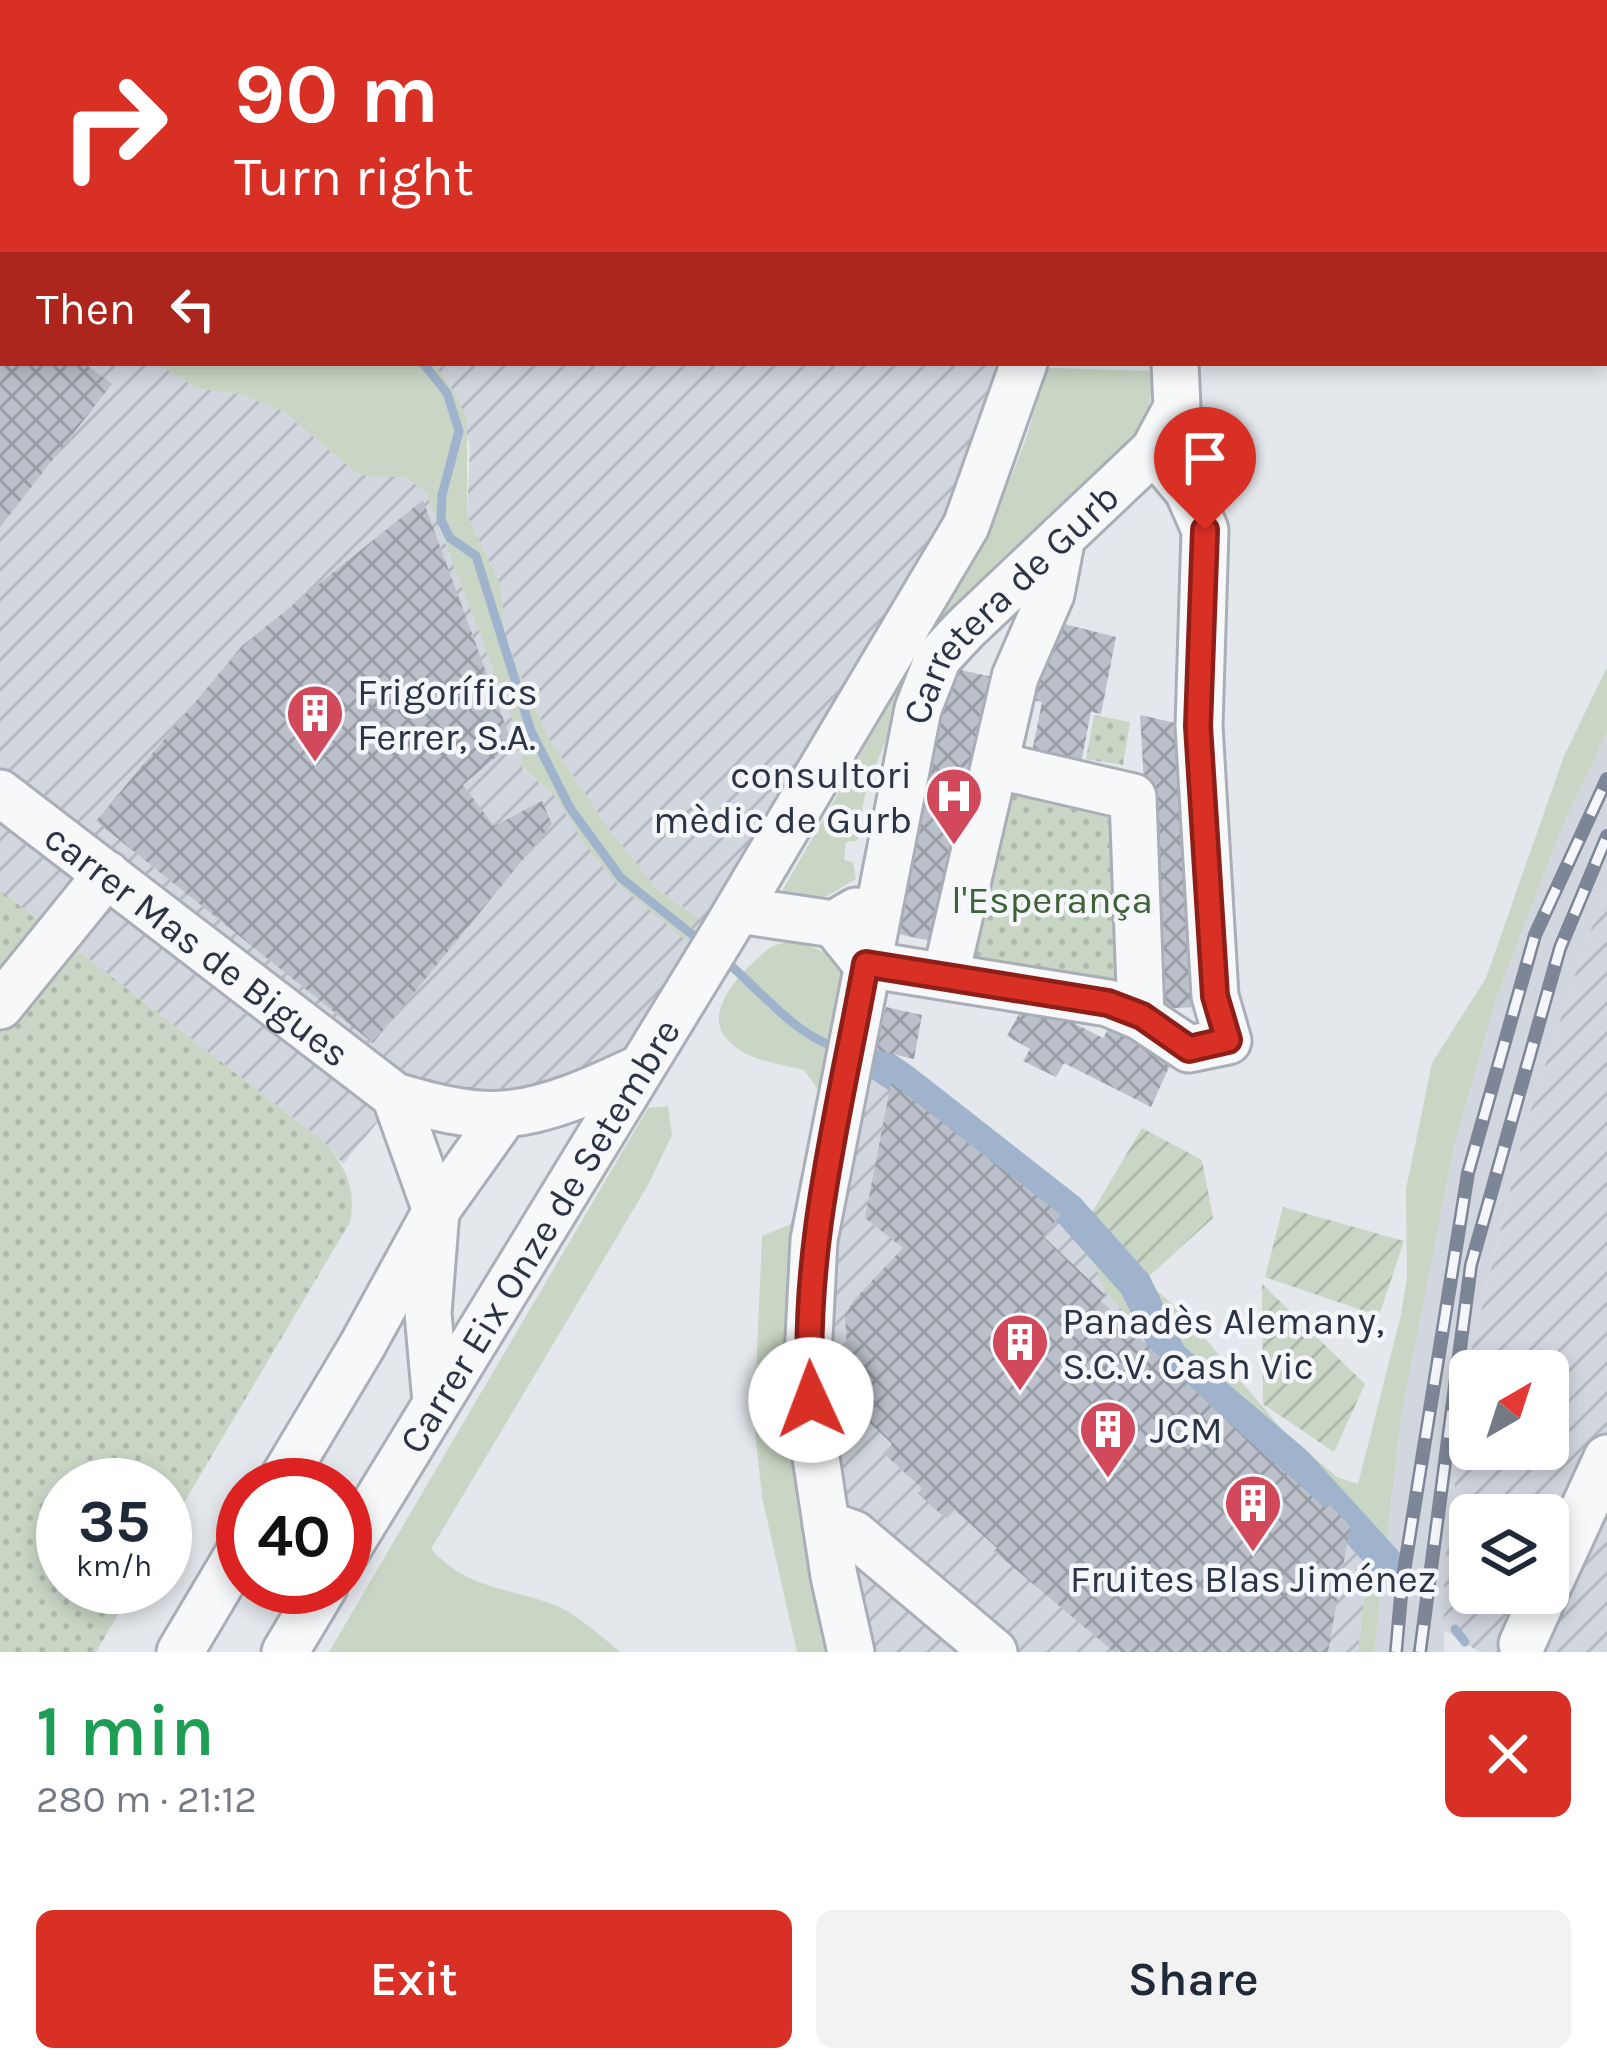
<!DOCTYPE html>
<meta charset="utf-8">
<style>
:root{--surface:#fff;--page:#f2f2f3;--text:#1f2937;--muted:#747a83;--accent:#d93025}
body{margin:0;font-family:Karla,sans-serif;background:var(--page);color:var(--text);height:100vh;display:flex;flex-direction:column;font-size:45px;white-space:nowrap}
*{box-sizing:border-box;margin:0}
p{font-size:39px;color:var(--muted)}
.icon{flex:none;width:66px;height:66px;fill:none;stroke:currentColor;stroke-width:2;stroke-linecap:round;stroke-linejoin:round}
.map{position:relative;height:1652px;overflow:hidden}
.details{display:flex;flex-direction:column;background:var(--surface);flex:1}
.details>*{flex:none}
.top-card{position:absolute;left:0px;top:0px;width:1608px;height:366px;box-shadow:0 6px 18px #0003;background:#d93025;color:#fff;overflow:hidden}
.needle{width:78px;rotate:39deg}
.buttons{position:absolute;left:1449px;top:1350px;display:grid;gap:24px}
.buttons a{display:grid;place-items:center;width:120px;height:120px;border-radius:18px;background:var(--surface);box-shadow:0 6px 18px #0003;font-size:60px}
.speed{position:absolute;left:36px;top:1458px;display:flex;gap:24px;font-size:60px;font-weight:700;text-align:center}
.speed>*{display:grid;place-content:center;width:156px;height:156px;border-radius:50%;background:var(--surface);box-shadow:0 6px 18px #0003;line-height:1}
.speed small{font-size:30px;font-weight:400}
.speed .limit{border:18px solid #d22;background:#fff;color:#111}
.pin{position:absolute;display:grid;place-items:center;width:102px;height:102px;color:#fff;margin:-123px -51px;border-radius:50% 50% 50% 0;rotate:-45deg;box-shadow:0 0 12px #0007}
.pin .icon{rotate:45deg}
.me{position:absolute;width:132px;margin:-66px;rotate:358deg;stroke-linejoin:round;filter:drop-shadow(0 0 9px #0008)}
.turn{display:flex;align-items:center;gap:42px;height:252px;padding:0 36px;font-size:54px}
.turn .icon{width:156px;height:156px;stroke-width:2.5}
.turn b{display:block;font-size:84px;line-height:102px}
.then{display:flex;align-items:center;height:114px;padding:0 36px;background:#0003;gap:24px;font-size:45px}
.round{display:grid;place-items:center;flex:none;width:126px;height:126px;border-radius:18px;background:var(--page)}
.summary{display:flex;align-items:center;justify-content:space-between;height:204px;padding:0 36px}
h1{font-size:72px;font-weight:600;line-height:90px;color:#1e9e55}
.button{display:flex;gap:24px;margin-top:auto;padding:24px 36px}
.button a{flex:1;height:138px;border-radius:18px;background:var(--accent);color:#fff;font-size:48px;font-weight:600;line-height:138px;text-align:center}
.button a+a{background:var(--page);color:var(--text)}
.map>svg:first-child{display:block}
.built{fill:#d2d6de}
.industrial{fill:url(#industrial-furrows);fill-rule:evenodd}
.grass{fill:#c9d6c5}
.park{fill:url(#park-dots)}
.garden{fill:url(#garden-furrows)}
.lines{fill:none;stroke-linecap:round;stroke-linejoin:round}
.stream{stroke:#9fb4cc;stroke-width:9}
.canal{stroke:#9fb4cc;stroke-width:33}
.building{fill:url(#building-cross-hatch)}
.minor-casing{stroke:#a9aeb7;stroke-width:51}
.minor{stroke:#f7f8fa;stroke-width:45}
.rail-casing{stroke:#7d8696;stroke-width:14}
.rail{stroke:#f4f6f9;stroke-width:9;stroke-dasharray:27;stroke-linecap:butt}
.route-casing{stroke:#8d1f18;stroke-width:30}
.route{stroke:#d93025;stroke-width:21}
.labels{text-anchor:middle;stroke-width:9;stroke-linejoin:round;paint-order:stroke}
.street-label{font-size:39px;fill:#2b3445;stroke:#f4f6f9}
.poi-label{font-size:39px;fill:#2b3445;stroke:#f4f6f9;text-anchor:start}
.park-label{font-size:39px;fill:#3f6138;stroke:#f4f6f9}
</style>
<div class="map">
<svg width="1607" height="1652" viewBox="0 0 1607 1652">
<defs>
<pattern id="industrial-furrows" width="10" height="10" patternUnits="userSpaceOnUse" patternTransform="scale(3)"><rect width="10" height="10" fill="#d2d6de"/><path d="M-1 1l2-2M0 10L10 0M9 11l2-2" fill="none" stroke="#b4b8c0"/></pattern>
<pattern id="park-dots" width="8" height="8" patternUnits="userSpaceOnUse" patternTransform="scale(3)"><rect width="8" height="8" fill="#c9d6c5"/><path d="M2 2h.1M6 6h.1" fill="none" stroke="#adb8ab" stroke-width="1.8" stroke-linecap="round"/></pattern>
<pattern id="garden-furrows" width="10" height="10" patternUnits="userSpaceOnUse" patternTransform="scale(3)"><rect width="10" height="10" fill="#c9d6c5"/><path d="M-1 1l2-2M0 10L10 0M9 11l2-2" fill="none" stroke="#adb8ab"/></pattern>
<pattern id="building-cross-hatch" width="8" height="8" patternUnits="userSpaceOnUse" patternTransform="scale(3)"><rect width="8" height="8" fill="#bbc0ca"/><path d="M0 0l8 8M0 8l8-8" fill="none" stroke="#989da6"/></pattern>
</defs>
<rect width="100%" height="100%" fill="#e4e7ec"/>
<path class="built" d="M1607,732V892L1586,942L1527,1121L1472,1348L1444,1571V1652H1374L1401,1417L1454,1147L1496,999L1561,830Z"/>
<path class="industrial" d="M0,0H800V3H3L0,141Z
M0,272L3,363H155L197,388L243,395L283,411L355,472L372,477H405L426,492L512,719L523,750L522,768L555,796L586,846L698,917L658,890L610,831L549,739L505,639L501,586L467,515L470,447L456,394L432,363H1021L959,531L631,1058L572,1086L476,1098L410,1083L343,1164L324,1142L0,890Z
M1607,892V1652H1480L1444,1630V1571L1472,1348L1527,1121L1586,942ZM1470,1371H1548V1449H1470ZM1470,1515H1548V1593H1470Z
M861,1056L940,1112L1064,1216L1083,1237L1105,1291L1170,1363L1324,1497L1370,1546L1358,1652H857L818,1359Z"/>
<path class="grass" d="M1319,0H1550L1546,3Z
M155,363H433L456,394L467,420V515L501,586L505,639L549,739L610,831L658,890L698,918L684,939L614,881L586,846L555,796L522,767V750L512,719L426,492L405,477H372L355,472L283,411L243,395L197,388Z
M1047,368L1156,371L1146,420L1124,449L909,679L865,794L857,841L846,842L844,860L853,862L856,879L827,896L777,900L993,523L1027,436Z
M1607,667V732L1561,830L1496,999L1454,1147L1401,1417L1374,1652H1358L1370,1546L1324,1497L1170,1363L1105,1291L1083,1237L1064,1216L940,1112L880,1070L888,1056L1008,1142L1066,1191L1145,1280L1187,1317L1284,1432L1337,1477L1358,1484L1401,1315L1407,1277L1406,1189L1432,1063L1486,978L1564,756Z
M797,941L884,977L861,1056L818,1358L857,1652H797L762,1497L754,1421L762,1236L791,1224L819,1091L804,1070C777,1063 746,1061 727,1039C700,1011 747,965 770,948C778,943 787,942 797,941Z
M668,1106L672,1135L648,1185L431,1549C469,1591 511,1587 559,1607C581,1617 601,1637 621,1652H329L648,1108Z"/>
<path class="park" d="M1094,715L1130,722L1123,765L1086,759Z
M995,765L1133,797L1141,1017L946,974Z
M0,890L324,1142C345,1166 357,1189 350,1222L165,1535V1485H63V1587H134L96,1652H0Z"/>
<path class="garden" d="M1142,1128L1202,1160L1213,1218L1145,1280L1088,1219Z
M1283,1207L1404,1241L1379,1316L1265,1277Z
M1262,1284L1365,1384L1334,1452L1263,1404Z"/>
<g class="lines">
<path class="stream" d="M1327,0L1328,3
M0,162H3
M1605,195L1607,196
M423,363L447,393L459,431L442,495L441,520L450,538L476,556L531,731L570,808L621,878L704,944
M722,958C758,987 795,1037 841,1049
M1455,1629L1465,1642"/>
<path class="canal" d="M867,1056L903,1080L1069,1210L1135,1284L1171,1357L1295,1462L1386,1562"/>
</g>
<path class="building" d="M0,363H84L112,384L0,527Z
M423,500L512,743L463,785L494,826L542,801L552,824L373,1043L96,821L242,646Z
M1049,620L1116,637L1101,714L1091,712L1079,773L1030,762L1042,702L1032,700Z
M947,667L997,678L944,944L894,933Z
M1140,715L1185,725L1197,1007L1157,1009Z
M1027,999L1103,1038L1113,1021L1175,1054L1151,1107L1064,1063L1056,1077L1023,1061L1030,1049L1007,1036Z
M886,1007L922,1015L914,1059L876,1050Z
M891,1083L1061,1215L1043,1236L1105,1295L1100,1300L1217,1412L1325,1508L1329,1504L1350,1526L1328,1652H1114L994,1551L997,1548L955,1510L946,1519L918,1493L922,1488L883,1453L892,1444L844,1398L848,1369L845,1316L854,1300L903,1248L865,1218Z"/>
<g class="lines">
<g class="minor-casing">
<g id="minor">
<path d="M235,0L236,3"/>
<path d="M1070,3V0"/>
<path d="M1469,3L1473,0"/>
<path d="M995,765L1133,797L1141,1017"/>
<path id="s1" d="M0,793L395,1096C429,1106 469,1117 505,1114C551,1110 597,1088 638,1069"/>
<path d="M738,910L834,924L856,911"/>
<path d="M834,924L866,964L1108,1003L1141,1017L1189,1049L1228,1041L1215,996L1199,726L1205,530L1188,491L1154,450"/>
<path d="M946,974L1015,677L1051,594L1062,537"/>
<path d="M0,1006L107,874"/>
<path d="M395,1096L436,1211L428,1313L436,1402"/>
<path d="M279,1485L362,1346L436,1211L505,1114"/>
<path d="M826,1524L854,1534L994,1652"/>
<path id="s2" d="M345,1553L727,928L966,526L1024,363"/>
<path d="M1548,1586L1607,1458"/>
<path d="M1522,1644L1545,1593"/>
<path d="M180,1652L243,1546"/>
<path d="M285,1652L324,1587"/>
<path id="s3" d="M851,1652L834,1576L814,1444L808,1357L814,1240L918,709L938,658L965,629L1154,450L1177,407L1175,363"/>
</g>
</g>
<use href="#minor" class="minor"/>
<g class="rail-casing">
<path id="rail" d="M1396,1652L1402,1584L1468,1173L1535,935L1607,779
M1420,1652L1471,1265L1560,948L1607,836"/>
</g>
<use href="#rail" class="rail"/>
</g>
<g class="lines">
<g class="route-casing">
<path id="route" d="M811,1400C801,1252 840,1109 866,964L1108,1003L1142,1016L1189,1049L1228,1040L1215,996L1198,726L1205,530"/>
</g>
<use href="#route" class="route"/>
</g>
<defs>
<g id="building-pin" transform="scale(3)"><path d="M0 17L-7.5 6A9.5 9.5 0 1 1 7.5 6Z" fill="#d1495b" stroke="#f4f6f9"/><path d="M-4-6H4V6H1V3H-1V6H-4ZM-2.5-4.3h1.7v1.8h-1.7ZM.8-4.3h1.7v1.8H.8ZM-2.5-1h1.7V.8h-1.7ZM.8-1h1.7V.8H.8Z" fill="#fff"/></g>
<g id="hospital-pin" transform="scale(3)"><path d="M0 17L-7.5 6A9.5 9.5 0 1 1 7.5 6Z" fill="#d1495b" stroke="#f4f6f9"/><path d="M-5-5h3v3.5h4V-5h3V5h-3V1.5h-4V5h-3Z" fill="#fff"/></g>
</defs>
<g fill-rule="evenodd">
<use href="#building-pin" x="315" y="713"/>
<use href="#hospital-pin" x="954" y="796"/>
<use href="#building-pin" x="1020" y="1342"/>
<use href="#building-pin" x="1108" y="1429"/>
<use href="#building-pin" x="1253" y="1503"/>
</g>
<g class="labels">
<g class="street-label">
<text dy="14" stroke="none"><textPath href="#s3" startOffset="1098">Carretera de Gurb</textPath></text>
<text dy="14" stroke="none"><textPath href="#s1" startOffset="249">carrer Mas de Bigues</textPath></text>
<text dy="14" stroke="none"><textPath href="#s2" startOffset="372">Carrer Eix Onze de Setembre</textPath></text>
</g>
<g class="poi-label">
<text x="357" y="705">Frigorífics<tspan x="357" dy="45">Ferrer, S.A.</tspan></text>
<text x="912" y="788" text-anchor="end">consultori<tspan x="912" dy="45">mèdic de Gurb</tspan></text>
<text x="1062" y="1334">Panadès Alemany,<tspan x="1062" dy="45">S.C.V. Cash Vic</tspan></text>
<text x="1150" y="1443">JCM</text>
<text x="1253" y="1592" text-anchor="middle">Fruites Blas Jiménez</text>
</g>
<g class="park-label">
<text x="1052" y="913">l'Esperança</text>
</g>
</g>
</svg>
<div class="buttons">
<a><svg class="needle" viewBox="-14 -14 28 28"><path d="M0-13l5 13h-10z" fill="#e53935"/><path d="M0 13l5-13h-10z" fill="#747a83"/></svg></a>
<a><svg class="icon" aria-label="layers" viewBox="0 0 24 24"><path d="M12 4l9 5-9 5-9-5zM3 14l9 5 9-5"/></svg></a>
</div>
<div class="speed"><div>35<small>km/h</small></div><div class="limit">40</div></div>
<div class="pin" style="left:1205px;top:530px;background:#d93025"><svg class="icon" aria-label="arrive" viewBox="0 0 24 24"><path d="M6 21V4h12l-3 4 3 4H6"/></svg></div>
<svg class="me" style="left:811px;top:1400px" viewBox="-20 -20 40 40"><circle r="19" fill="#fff"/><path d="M0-13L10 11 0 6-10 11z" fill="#d93025"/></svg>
<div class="top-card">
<div class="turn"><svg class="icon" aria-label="right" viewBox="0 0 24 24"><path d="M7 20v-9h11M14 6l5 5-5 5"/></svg><div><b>90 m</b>Turn right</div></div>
<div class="then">Then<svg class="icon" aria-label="left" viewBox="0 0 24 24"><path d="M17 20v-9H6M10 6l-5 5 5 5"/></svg></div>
</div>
</div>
<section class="details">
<div class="summary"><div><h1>1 min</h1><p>280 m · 21:12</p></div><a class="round" style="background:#d93025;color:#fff"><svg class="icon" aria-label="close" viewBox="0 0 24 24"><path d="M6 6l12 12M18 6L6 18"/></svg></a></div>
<div class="button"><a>Exit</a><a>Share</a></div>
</section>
